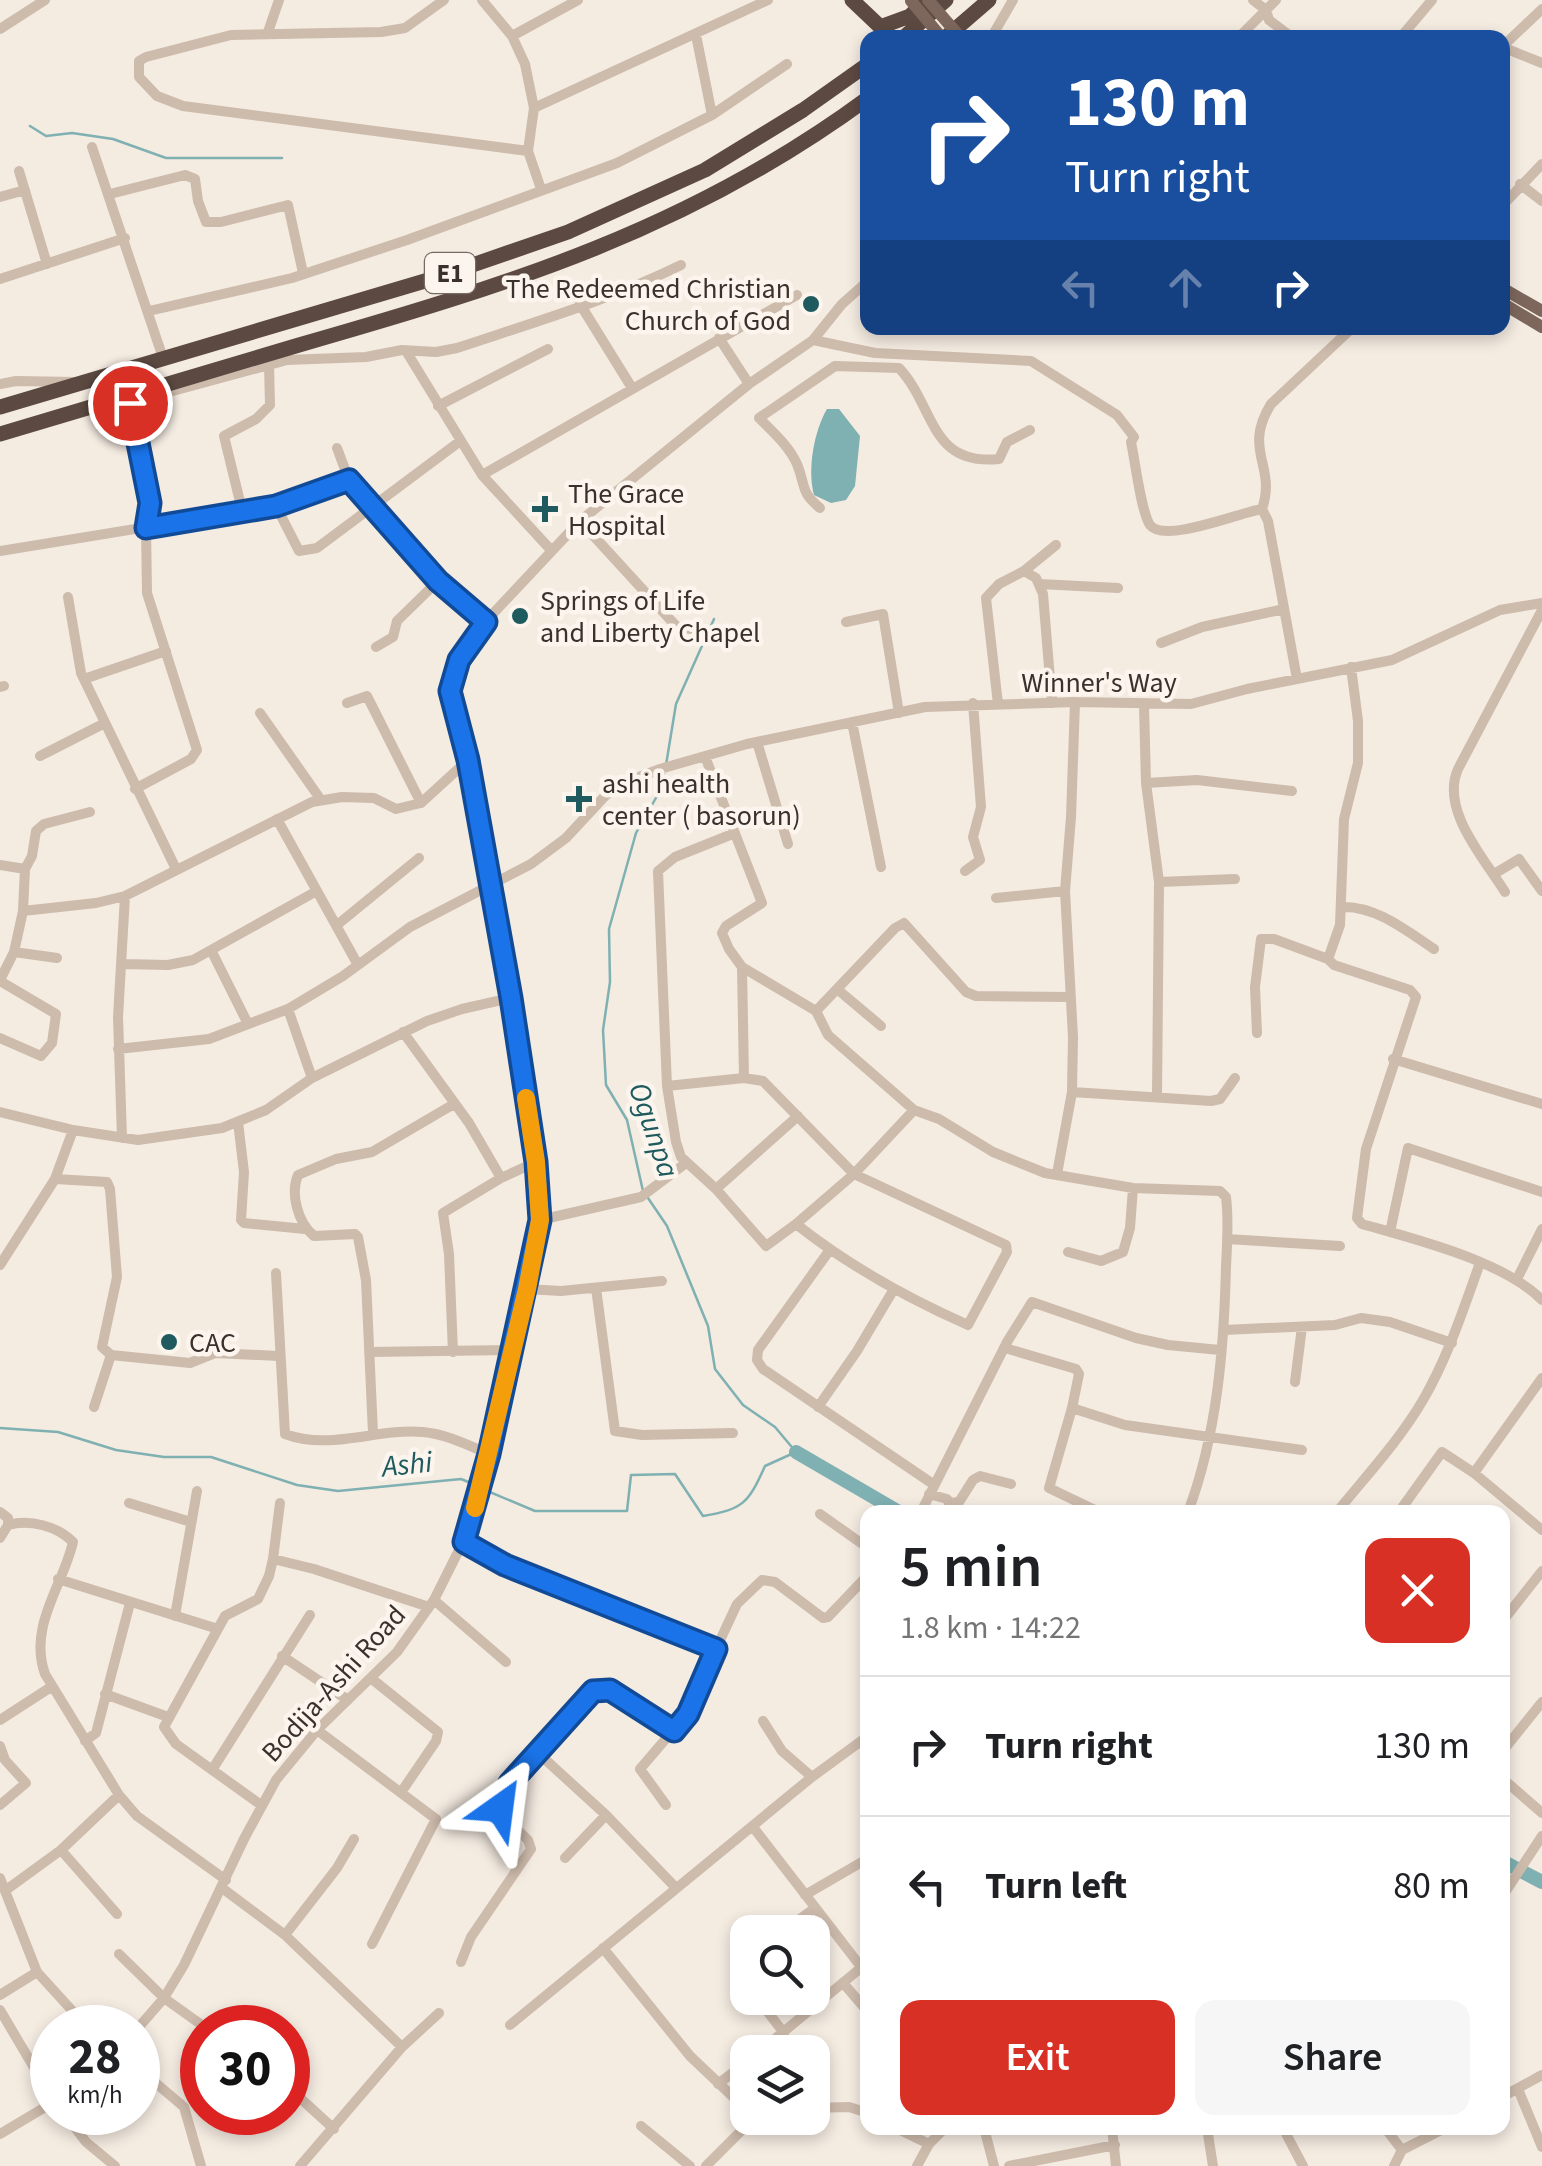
<!DOCTYPE html>
<meta charset="utf-8">
<style>
:root{--surface:#fff;--page:#f6f6f6;--text:#202124;--muted:#757577;--line:#e0e0e0;--accent:#d93025}
body{margin:0;font-family:"Source Sans 3",sans-serif;background:var(--page);color:var(--text);height:100vh;display:flex;flex-direction:column;font-size:38px;white-space:nowrap}
*{box-sizing:border-box;margin:0}
p{font-size:32px;color:var(--muted)}
.icon{flex:none;width:55px;height:55px;fill:none;stroke:currentColor;stroke-width:2;stroke-linecap:round;stroke-linejoin:round}
.map{position:relative;flex:1;overflow:hidden}
.drawer{position:absolute;left:860px;top:1505px;width:650px;height:630px;display:flex;flex-direction:column;background:var(--surface);border-radius:20px;box-shadow:0 5px 15px #0003}
.drawer>*{flex:none}
.guide{position:absolute;left:860px;top:30px;width:650px;height:305px;border-radius:20px;box-shadow:0 5px 15px #0003;background:#1a4fa0;color:#fff;overflow:hidden}
.buttons{position:absolute;left:730px;top:1915px;display:grid;gap:20px}
.buttons a{display:grid;place-items:center;width:100px;height:100px;border-radius:20px;background:var(--surface);box-shadow:0 5px 15px #0003;font-size:50px}
.speed{position:absolute;left:30px;top:2005px;display:flex;gap:20px;font-size:50px;font-weight:700;text-align:center}
.speed>*{display:grid;place-content:center;width:130px;height:130px;border-radius:50%;background:var(--surface);box-shadow:0 5px 15px #0003;line-height:1}
.speed small{font-size:25px;font-weight:400}
.speed .limit{border:15px solid #d22;background:#fff;color:#111}
.pin{position:absolute;display:grid;place-items:center;width:85px;height:85px;color:#fff;margin:-42px;border:5px solid #fff;border-radius:50%;box-shadow:0 2px 10px #0007}
.me{position:absolute;width:110px;margin:-55px;rotate:31deg;stroke-linejoin:round;filter:drop-shadow(0 0 8px #0008)}
.turn{display:flex;align-items:center;gap:35px;height:210px;padding:0 40px;font-size:45px}
.turn .icon{width:130px;height:130px;stroke-width:2.5}
.turn b{display:block;font-size:70px;line-height:85px}
.lanes{display:flex;align-items:center;height:95px;padding:0 40px;background:#0003;justify-content:center;gap:50px;direction:ltr}
.lanes .off{opacity:.35}
.round{display:grid;place-items:center;flex:none;width:105px;height:105px;border-radius:20px;background:var(--page)}
.head{display:flex;align-items:center;justify-content:space-between;height:170px;padding:0 40px}
h1{font-size:60px;font-weight:600;line-height:75px}
.button{display:flex;gap:20px;margin-top:auto;padding:20px 40px}
.button a{flex:1;height:115px;border-radius:20px;background:var(--accent);color:#fff;font-size:40px;font-weight:600;line-height:115px;text-align:center}
.button a+a{background:var(--page);color:var(--text)}
ul{padding:0;list-style:none}
li{display:flex;align-items:center;gap:30px;height:140px;padding:0 40px;border-top:2px solid var(--line)}
li div{flex:1}
li b{display:block;font-size:38px}
li em{font-style:normal}
.map>svg:first-child{display:block}
.water{fill:#7fb0b2}
.lines{fill:none;stroke-linecap:round;stroke-linejoin:round}
.stream{stroke:#7fb0b2;stroke-width:2.5}
.river{stroke:#7fb0b2;stroke-width:14}
.minor{stroke:#cdbbac;stroke-width:10}
.major{stroke:#7d675c;stroke-width:12}
.highway{stroke:#5c4a42;stroke-width:15}
.major-bridge{stroke:#7d675c;stroke-width:12}
.route-casing{stroke:#114b97;stroke-width:25}
.route{stroke:#1a73e8;stroke-width:18}
.slow{stroke:#f59e0b;stroke-width:18}
.poi-dot{fill:#1f5a5e;stroke:#fbf5ee;stroke-width:4}
.labels{text-anchor:middle;stroke-width:9;stroke-linejoin:round;paint-order:stroke}
.shield{fill:#fbf5ee;stroke:#756b66;stroke-width:2.5}
.shield-label{font-size:25px;font-weight:bold;fill:#3b302b}
.poi-label{font-size:28px;fill:#3b302b;stroke:#fbf5ee;text-anchor:start}
.street-label{font-size:28px;fill:#3b302b;stroke:#fbf5ee}
.water-label{font-size:30px;font-style:italic;fill:#1f5a5e;stroke:#fbf5ee}
</style>
<div class="map">
<svg width="1542" height="2166" viewBox="0 0 1542 2166">
<rect width="100%" height="100%" fill="#f4ebe1"/>
<path class="water" d="M827,409H839L860,436L855,486L846,500L831,503L814,495C807,470 814,431 827,409Z"/>
<g class="lines">
<path class="stream" d="M30,126L46,136L72,133L113,139L166,158H282
M666,765L676,704L714,619
M643,1191L627,1120L606,1085L603,1030L610,982L609,929L636,833L661,789L664,773
M0,1428L58,1432L116,1450L164,1457H211L297,1485L338,1491L461,1479L478,1486
M485,1490L535,1511H627L631,1475L675,1474L703,1516C743,1509 748,1504 765,1466L796,1452L775,1427L743,1405L715,1369L708,1326L667,1226L648,1198"/>
<path class="river" d="M796,1452L899,1512
M1502,1861L1542,1882"/>
<path class="minor" d="M444,0L405,28L381,32L231,35L146,57L139,61V77L157,96L183,106L528,151
M482,0L512,36L525,64L534,108L528,151L541,189
M1253,0L1266,10L1269,20L1293,38
M0,29L45,0
M268,32L279,0
M696,35L712,115
M512,36L578,0
M991,38L1013,0
M1238,38L1276,0
M1400,38L1432,0
M1502,47L1542,9
M1502,47L1542,63
M534,108L768,0
M92,147L163,358
M19,171L47,264
M1520,184L1542,201
M110,194L185,175L195,179L198,201L206,222H221L288,205L303,273
M0,197L25,190
M1502,206L1542,164
M0,279L125,238
M580,304L632,388
M149,311L292,278L407,240L617,163L712,115L787,64
M1386,328H1414
M719,338L749,384
M813,340L875,353L1031,361L1117,415L1134,437L1131,442C1135,460 1141,512 1150,525C1164,544 1241,512 1262,509L1268,521L1297,679
M406,351L482,475L550,549
M0,384L16,381L74,382
M136,401L287,360L366,357L402,350L436,352L457,348C532,323 610,300 681,265
M130,403L150,503L146,528L147,593L197,750L191,759L135,789
M438,406L548,349
M337,448L349,480
M482,475L797,295
M276,506L299,551L317,548L459,442
M820,508C800,492 806,486 797,464C789,446 773,432 759,418L835,366L899,368C935,406 929,466 999,459L1007,442L1030,430
M1262,509C1277,465 1242,451 1271,404L1352,328
M242,510L224,436L256,419L270,405L269,364
M580,521L677,627L691,629
M0,551L276,506L349,480L438,581L486,621
M1024,571L1036,578L1043,594L1052,703
M1039,584L1118,588
M68,597L81,673L176,869
M846,622L883,614L899,713
M1161,643L1202,627L1284,609
M376,647L393,637L397,621L438,581
M1351,667L1358,721V763L1344,819L1340,925L1328,959L1334,965L1410,990L1416,997L1366,1149L1357,1218L1362,1224C1414,1239 1504,1261 1542,1300
M84,679L166,651
M0,687L4,686
M347,703L367,696L421,803
M998,704L986,598L999,584L1024,571L1056,545
M1144,705L1146,783L1159,882L1235,879
M260,713L321,800
M852,722L881,867
M757,742L788,844
M40,756L103,724
M706,759L762,903L726,926L722,933L729,949L742,967L816,1011L828,1035L914,1110L939,1119L993,1152L1045,1173L1133,1188L1220,1191L1226,1197C1229,1220 1227,1245 1226,1267C1224,1349 1217,1435 1188,1512
M1146,783L1197,780L1292,791
M277,819L358,965
M735,833L675,857L658,871L667,1086L676,1142L681,1157L716,1189L766,1246L796,1224L854,1174L914,1110
M0,865L25,869
M965,871L980,860L973,837L981,807L973,703
M1494,874L1519,859L1542,891
M1505,892C1484,858 1440,810 1458,769L1542,610
M996,898L1065,891
M1341,907C1375,905 1407,931 1434,949
M23,911L96,903L125,896L312,802L342,797L374,798L396,809L421,803L468,760
M337,925L419,858
M14,952L57,958
M212,952L248,1024
M123,964L168,965L193,960L315,892
M742,967L744,1078
M0,980L14,952L23,911L25,869L32,856L36,831L44,824L90,812
M0,981L56,1014L52,1043L41,1056L0,1038
M837,989L881,1026
M288,1009L312,1078
M816,1011L895,928L904,923L966,992L976,996L1070,997
M403,1032L469,1123L501,1178
M1257,1033L1255,987L1261,939H1274L1328,959
M118,1049L209,1039L288,1009L343,976L410,927L531,864L566,838L605,796L621,784L660,769L747,744L925,707L1075,702L1191,704L1247,689L1392,660L1500,610L1542,603
M1393,1059L1542,1104
M667,1086L744,1078L763,1081L854,1174L1006,1245L1007,1252L968,1325C907,1298 849,1266 796,1224
M1072,1092L1211,1101L1220,1099L1235,1078
M1157,1096L1159,882
M0,1112L73,1130L138,1140L222,1128L266,1110L312,1078L427,1021L462,1009L511,998
M238,1122L244,1172L241,1220L244,1223L305,1229
M122,1138L118,1017L125,896
M1057,1174L1072,1092L1073,1037L1065,891L1071,817L1075,702
M55,1179L107,1182L110,1189L117,1277L102,1347L111,1355L94,1407
M716,1189L798,1116
M540,1220L641,1197L686,1163
M1390,1232L1408,1148L1542,1192
M1227,1239L1340,1246
M829,1251L758,1350L757,1360L763,1369L933,1484
M1068,1252L1101,1261L1123,1252L1130,1228L1133,1188
M0,1265L55,1179L73,1130
M276,1273L285,1434C330,1451 377,1428 423,1432C446,1434 468,1445 489,1454
M1517,1279L1542,1229
M596,1288L615,1431L642,1435L733,1433
M527,1289L561,1291L662,1281
M1224,1330L1335,1325L1361,1318L1390,1322L1452,1343
M1005,1348L1076,1369L1079,1374L1072,1408L1049,1488L1099,1512
M369,1352L511,1350
M453,1352L449,1254L443,1213L501,1178L536,1162
M111,1355L190,1363L215,1353L278,1356
M1295,1382L1302,1327
M818,1407L857,1351L894,1289
M1072,1408L1125,1425L1302,1450
M373,1433L366,1280L358,1237L355,1234L314,1236C298,1223 290,1194 298,1175L336,1159L372,1152L454,1104
M1474,1473L1542,1378
M929,1494L947,1499L949,1503L959,1502L973,1480L980,1476L1011,1484
M129,1503L191,1522
M0,1512L8,1518V1525
M921,1512L1007,1342L1032,1302L1136,1338L1168,1345L1220,1350
M1337,1512C1366,1476 1399,1441 1423,1400C1448,1357 1463,1310 1480,1263
M1399,1512L1442,1452L1474,1473L1542,1530
M820,1514L868,1548
M0,1538L8,1525C30,1519 57,1526 73,1542C63,1586 28,1626 45,1674L119,1795L137,1816L226,1880
M463,1542L505,1565L716,1649L737,1604L762,1580L775,1582L823,1618L828,1617L868,1575
M273,1559L280,1503
M58,1579L218,1629
M434,1600L506,1662
M175,1616L197,1491
M1502,1622L1542,1571
M282,1656L348,1700
M372,1679L438,1732L436,1741L402,1791
M105,1694L168,1717
M0,1720L51,1687
M763,1721L782,1751L812,1777
M317,1730L436,1819L372,1944
M85,1741L96,1733L130,1603
M0,1746L5,1760L26,1783L0,1805
M537,1752L606,1815L676,1888
M1502,1752L1542,1702
M212,1770L310,1615
M1502,1778L1542,1813
M261,1805L176,1744L164,1727L225,1616L258,1599L269,1576L273,1559L314,1569L429,1607
M666,1805L640,1769L688,1713L716,1649
M753,1827L862,1968
M61,1850L117,1914
M565,1858L606,1815
M0,1878L37,1972L88,2028
M222,1888L285,1935L402,2047
M6,1890L61,1850L119,1795
M805,1895L867,1859
M1502,1897L1542,1836
M782,1932L815,1908
M285,1935L337,1868L354,1839
M603,1948L690,2056L748,2111
M119,1954L164,1998L206,2028
M748,1958L739,1970L748,1984
M461,1962L471,1937L531,1849L528,1840L502,1815L501,1800L510,1783L586,1696L600,1689L610,1690L674,1731
M844,1984L868,2012
M0,1995L37,1972
M757,1998L784,2033
M0,2010L52,2098
M510,2025L812,1777L868,1736
M138,2028L164,1998L184,1965L244,1839L276,1780L317,1730L397,1652L434,1600L463,1542L489,1454L540,1220L536,1162L511,998L468,760L451,691L459,660L486,621L580,521L749,384L813,340L842,304L868,281
M759,2052L868,1962
M138,2068L184,2107L201,2166
M718,2084L748,2061
M288,2087L334,2129
M1518,2089L1542,2147
M1502,2097L1542,2075
M812,2108L849,2107L868,2113
M63,2112L86,2142L115,2166
M641,2126L690,2166
M896,2128L929,2144
M984,2128L994,2166
M1112,2128L1116,2166
M1207,2128L1213,2166
M1283,2128L1303,2166
M1385,2128L1402,2150
M0,2134L52,2103
M300,2166L402,2047L439,2013
M706,2166L754,2118
M917,2166L929,2144L945,2128
M1009,2166L1115,2145
M1394,2166L1402,2150L1445,2128"/>
<path class="major" d="M1502,288L1542,311
M1502,303L1542,327"/>
<path class="highway" d="M852,0L892,38
M880,27L910,16L926,0
M903,38L946,0
M945,38L989,0
M0,407L435,278L568,232L705,170L803,110L868,64
M0,434C100,405 199,374 299,345C508,285 689,230 868,98"/>
<path class="major-bridge" d="M928,0L961,38
M911,1L942,38"/>
</g>
<g class="lines">
<g class="route-casing">
<path id="route" d="M130,403L150,503L146,528L276,506L349,480L438,581L486,622L459,660L450,691L468,760L511,998L536,1162L540,1220L489,1454L464,1542L505,1565L716,1649L688,1714L674,1731L610,1690L593,1691L510,1783L500,1808"/>
</g>
<use href="#route" class="route"/>
<path class="slow" d="M475,1508L527,1289L540,1220L536,1162L526,1098"/>
</g>
<g class="poi-dot">
<circle cx="811" cy="304" r="10"/>
<path d="M540 494h10v10h10v10h-10v10h-10v-10h-10v-10h10z"/>
<circle cx="520" cy="616" r="10"/>
<path d="M574 784h10v10h10v10h-10v10h-10v-10h-10v-10h10z"/>
<circle cx="169" cy="1342" r="10"/>
</g>
<g class="labels">
<rect class="shield" x="425" y="253" width="50" height="40" rx="8"/>
<g class="shield-label">
<text x="450" y="282">E1</text>
</g>
<g class="poi-label">
<text x="791" y="298" text-anchor="end">The Redeemed Christian<tspan x="791" dy="32">Church of God</tspan></text>
<text x="568" y="503">The Grace<tspan x="568" dy="32">Hospital</tspan></text>
<text x="540" y="610">Springs of Life<tspan x="540" dy="32">and Liberty Chapel</tspan></text>
<text x="602" y="793">ashi health<tspan x="602" dy="32">center ( basorun)</tspan></text>
<text x="189" y="1352">CAC</text>
</g>
<g class="street-label">
<text x="1099" y="692">Winner's Way</text>
<text transform="translate(333 1683) rotate(-48)" y="10">Bodija-Ashi Road</text>
</g>
<g class="water-label">
<text transform="translate(654 1130) rotate(71)" y="10">Ogunpa</text>
<text transform="translate(407 1464) rotate(-6)" y="10">Ashi</text>
</g>
</g>
</svg>
<div class="buttons">
<a><svg class="icon" aria-label="search" viewBox="0 0 24 24"><circle cx="10" cy="10" r="6"/><path d="M15 15l6 6"/></svg></a>
<a><svg class="icon" aria-label="layers" viewBox="0 0 24 24"><path d="M12 4l9 5-9 5-9-5zM3 14l9 5 9-5"/></svg></a>
</div>
<div class="speed"><div>28<small>km/h</small></div><div class="limit">30</div></div>
<div class="pin" style="left:130px;top:403px;background:#d93025"><svg class="icon" aria-label="arrive" viewBox="0 0 24 24"><path d="M6 21V4h12l-3 4 3 4H6"/></svg></div>
<svg class="me" style="left:500px;top:1808px" viewBox="-20 -20 40 40"><path d="M0-17L14 15 0 8-14 15z" fill="#1a73e8" stroke="#fff" stroke-width="4"/></svg>
<div class="guide">
<div class="turn"><svg class="icon" aria-label="right" viewBox="0 0 24 24"><path d="M7 20v-9h11M14 6l5 5-5 5"/></svg><div><b>130 m</b>Turn right</div></div>
<div class="lanes"><svg class="icon off" aria-label="left" viewBox="0 0 24 24"><path d="M17 20v-9H6M10 6l-5 5 5 5"/></svg><svg class="icon off" aria-label="ahead" viewBox="0 0 24 24"><path d="M12 20V5M6 11l6-6 6 6"/></svg><svg class="icon" aria-label="right" viewBox="0 0 24 24"><path d="M7 20v-9h11M14 6l5 5-5 5"/></svg></div>
</div>
<section class="drawer">
<div class="head"><div><h1>5 min</h1><p>1.8 km · 14:22</p></div><a class="round" style="background:#d93025;color:#fff"><svg class="icon" aria-label="close" viewBox="0 0 24 24"><path d="M6 6l12 12M18 6L6 18"/></svg></a></div>
<ul>
<li><svg class="icon" aria-label="right" viewBox="0 0 24 24"><path d="M7 20v-9h11M14 6l5 5-5 5"/></svg><div><b>Turn right</b></div><em>130 m</em></li>
<li><svg class="icon" aria-label="left" viewBox="0 0 24 24"><path d="M17 20v-9H6M10 6l-5 5 5 5"/></svg><div><b>Turn left</b></div><em>80 m</em></li>
</ul>
<div class="button"><a>Exit</a><a>Share</a></div>
</section>
</div>
